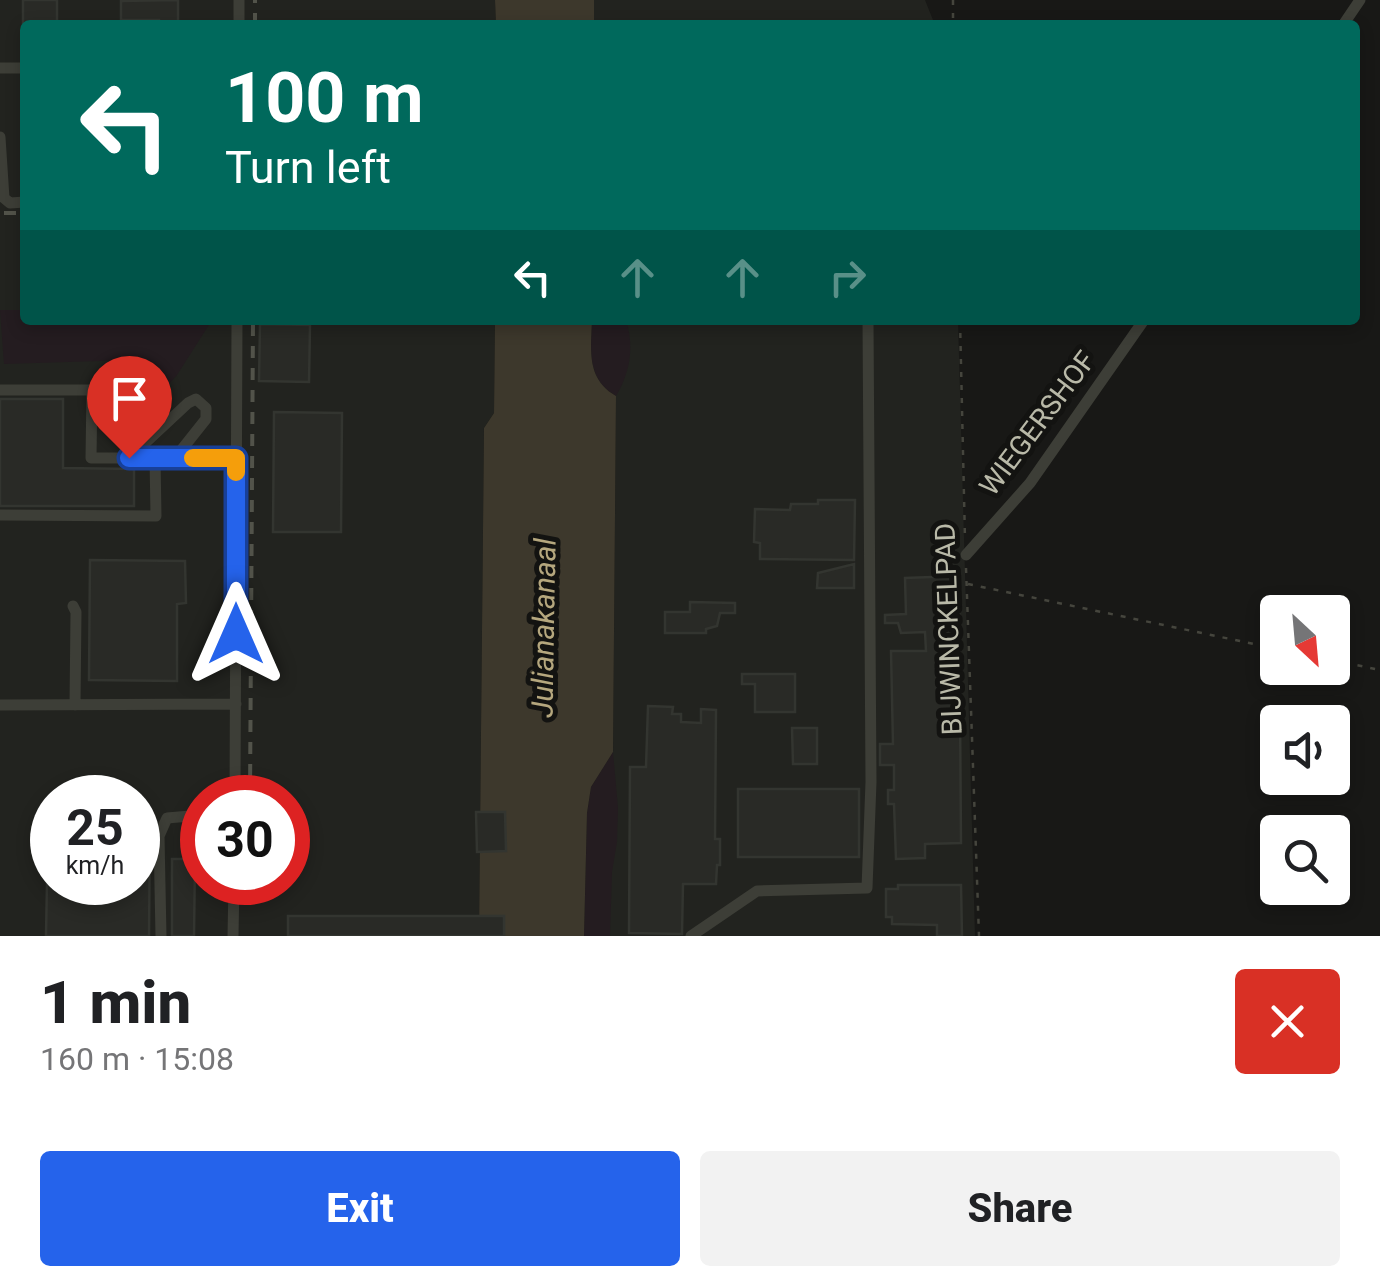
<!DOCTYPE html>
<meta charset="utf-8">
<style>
:root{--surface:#fff;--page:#f2f2f2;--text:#202124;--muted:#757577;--accent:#2563eb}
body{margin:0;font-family:Roboto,sans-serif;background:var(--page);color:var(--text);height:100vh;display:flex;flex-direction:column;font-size:38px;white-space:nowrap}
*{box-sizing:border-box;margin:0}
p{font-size:32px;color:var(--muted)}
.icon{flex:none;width:55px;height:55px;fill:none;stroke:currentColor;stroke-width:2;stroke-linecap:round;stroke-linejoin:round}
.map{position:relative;height:936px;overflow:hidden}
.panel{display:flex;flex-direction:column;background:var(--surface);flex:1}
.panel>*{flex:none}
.banner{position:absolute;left:20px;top:20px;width:1340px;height:305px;border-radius:10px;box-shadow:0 5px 15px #0003;background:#00695c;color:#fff;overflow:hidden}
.needle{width:65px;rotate:154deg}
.tools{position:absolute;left:1260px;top:595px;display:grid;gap:20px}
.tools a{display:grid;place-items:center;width:90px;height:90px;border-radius:10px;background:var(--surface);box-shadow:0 5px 15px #0003;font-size:50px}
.speed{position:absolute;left:30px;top:775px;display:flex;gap:20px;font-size:50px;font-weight:700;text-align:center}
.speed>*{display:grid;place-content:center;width:130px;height:130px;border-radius:50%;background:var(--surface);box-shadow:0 5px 15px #0003;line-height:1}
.speed small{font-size:25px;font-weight:400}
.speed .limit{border:15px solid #d22;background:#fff;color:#111}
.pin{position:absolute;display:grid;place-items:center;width:85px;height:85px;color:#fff;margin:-102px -42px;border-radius:50% 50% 50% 0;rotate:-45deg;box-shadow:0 0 10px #0007}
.pin .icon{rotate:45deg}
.me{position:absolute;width:110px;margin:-55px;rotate:0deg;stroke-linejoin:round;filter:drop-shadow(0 0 8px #0008)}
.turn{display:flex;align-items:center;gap:35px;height:210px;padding:0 40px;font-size:45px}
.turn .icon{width:130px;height:130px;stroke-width:2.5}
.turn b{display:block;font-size:70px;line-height:85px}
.lanes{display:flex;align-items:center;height:95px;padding:0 40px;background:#0003;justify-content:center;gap:50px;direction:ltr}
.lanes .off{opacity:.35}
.round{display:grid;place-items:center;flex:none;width:105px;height:105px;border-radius:10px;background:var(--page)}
.head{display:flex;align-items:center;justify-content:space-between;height:170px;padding:0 40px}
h1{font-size:60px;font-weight:800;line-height:75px}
.action{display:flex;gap:20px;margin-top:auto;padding:20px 40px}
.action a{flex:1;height:115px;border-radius:10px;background:var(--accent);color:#fff;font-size:40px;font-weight:800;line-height:115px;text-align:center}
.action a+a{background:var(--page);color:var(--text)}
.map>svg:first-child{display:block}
.built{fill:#22231f;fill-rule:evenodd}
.green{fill:#241c20}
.water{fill:#3d382c}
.building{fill:#292a26;stroke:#333530;stroke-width:2.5}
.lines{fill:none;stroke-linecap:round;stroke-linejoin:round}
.path{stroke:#45453d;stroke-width:2.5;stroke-dasharray:5 8;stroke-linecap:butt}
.minor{stroke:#3d3e37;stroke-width:11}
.rail{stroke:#52534a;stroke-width:4;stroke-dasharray:12 10;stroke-linecap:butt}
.route-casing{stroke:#184099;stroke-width:25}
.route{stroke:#2563eb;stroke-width:18}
.slow{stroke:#f59e0b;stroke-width:18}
.labels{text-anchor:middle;stroke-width:10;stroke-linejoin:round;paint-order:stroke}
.street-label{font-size:28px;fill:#b9b9a8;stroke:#131311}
.water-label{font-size:30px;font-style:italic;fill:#b5a77e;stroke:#131311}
</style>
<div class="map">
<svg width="1380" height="936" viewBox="0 0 1380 936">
<rect width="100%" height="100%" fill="#181816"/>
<path class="built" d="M0,0H495L496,25H25V320H495L494,413L484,428L479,936H0ZM52,798H138V882H52ZM202,798H288V882H202Z
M594,0H925L935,25H594Z
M592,320H958L975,936H584L613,752L616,396Z"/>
<path class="green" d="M0,310H25V320H212L177,375L151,404L132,360L4,364Z
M592,320H626C634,346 631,371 616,396C586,379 591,350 592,320Z
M613,752L618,808L617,842L612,872L610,936H584L587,813L591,787Z"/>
<path class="water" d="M495,0H594V25H496Z
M495,320H592C591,350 586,379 616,396L613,752L591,787L587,813L584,936H479L484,428L494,413Z"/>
<path class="building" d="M23,0H57V25H23Z
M178,0V25H159V20H121V1Z
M260,324L310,325L309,382L259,381Z
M0,399H63V468L134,469V506H0Z
M274,412L342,413L341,532H273Z
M818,500H855L854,560L760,559V543L754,542L755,509L790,510L791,504H818Z
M90,560L185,561L186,603L177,604V681L89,680Z
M854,564V588H817L818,573Z
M959,576L961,843L925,844V858L896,859L894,804H888V790H894V765H880V744H893L891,651H926L925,632L901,633L898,623H885V615L906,614L905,578Z
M690,602L735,603V613H720L717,626L706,629V633H665V612H690Z
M742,674H795V712H755V684H742Z
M648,706L673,707L672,714H681V722L701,723V709L716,710L715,839H720V865H717L716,884H683L682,934L629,933L630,767H646Z
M792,728H817V764H793Z
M738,789H859V857H738Z
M476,812H505L506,851L477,852Z
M138,816H150L149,936H46L47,882H138Z
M172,859H195L194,936H172Z
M898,885H961L962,936H937V925L892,924V917H886V889H898Z
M288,916H504V936H288Z"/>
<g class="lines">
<path class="path" d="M953,0V25
M960,320L965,540
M966,568L979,936
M968,584L1278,649
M1332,660L1380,670"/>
<path class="minor" d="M239,25V0
M1343,25L1360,0
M0,68H25
M0,137L4,198L10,203L25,202
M0,390H92L91,458H236
M129,458L188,403L196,399L206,408V419L175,458
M0,515L156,516L155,458
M966,555L1030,483L1144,320
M73,606L76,612L75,705
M0,705L236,704
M235,798L237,320
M161,936L159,836L167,818L202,815
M233,936L234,882
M691,936L757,891L867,888L871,782L868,320"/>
<path class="rail" d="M255,25V0
M4,213H25
M250,798L253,320"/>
</g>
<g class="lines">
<g class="route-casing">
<path id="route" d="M129,458H236V634"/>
</g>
<use href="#route" class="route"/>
<path class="slow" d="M193,458H236V472"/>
</g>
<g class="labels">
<g class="street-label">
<text transform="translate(1037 423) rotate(-53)" y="10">WIEGERSHOF</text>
<text transform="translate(948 629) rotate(-92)" y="10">BIJWINCKELPAD</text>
</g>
<g class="water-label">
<text transform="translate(544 628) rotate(-89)" y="10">Julianakanaal</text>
</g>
</g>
</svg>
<div class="tools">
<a><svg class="needle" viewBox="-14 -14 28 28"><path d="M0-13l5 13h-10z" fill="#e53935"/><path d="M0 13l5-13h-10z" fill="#757577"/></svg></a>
<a><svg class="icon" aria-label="sound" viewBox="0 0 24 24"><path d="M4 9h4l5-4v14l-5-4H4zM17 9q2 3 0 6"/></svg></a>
<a><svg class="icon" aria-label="search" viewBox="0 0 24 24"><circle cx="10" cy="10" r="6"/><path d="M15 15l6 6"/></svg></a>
</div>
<div class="speed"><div>25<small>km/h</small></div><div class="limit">30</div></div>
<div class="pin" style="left:129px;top:458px;background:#d93025"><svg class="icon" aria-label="arrive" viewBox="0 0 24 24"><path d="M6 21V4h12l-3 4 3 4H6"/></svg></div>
<svg class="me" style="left:236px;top:634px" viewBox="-20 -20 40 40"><path d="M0-17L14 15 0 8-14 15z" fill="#2563eb" stroke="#fff" stroke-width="4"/></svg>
<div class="banner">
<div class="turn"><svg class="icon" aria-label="left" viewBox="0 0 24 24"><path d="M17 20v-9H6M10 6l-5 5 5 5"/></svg><div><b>100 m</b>Turn left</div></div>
<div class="lanes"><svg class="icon" aria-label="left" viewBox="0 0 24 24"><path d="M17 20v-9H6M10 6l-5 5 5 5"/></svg><svg class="icon off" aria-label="ahead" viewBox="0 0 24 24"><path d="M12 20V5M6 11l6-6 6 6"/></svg><svg class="icon off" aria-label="ahead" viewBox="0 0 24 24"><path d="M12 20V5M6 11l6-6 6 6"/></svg><svg class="icon off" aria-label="right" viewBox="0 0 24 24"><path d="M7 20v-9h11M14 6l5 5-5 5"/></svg></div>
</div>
</div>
<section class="panel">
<div class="head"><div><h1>1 min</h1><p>160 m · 15:08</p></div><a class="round" style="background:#d93025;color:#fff"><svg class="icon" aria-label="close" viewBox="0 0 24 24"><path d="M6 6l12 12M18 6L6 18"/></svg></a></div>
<div class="action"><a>Exit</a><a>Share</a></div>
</section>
